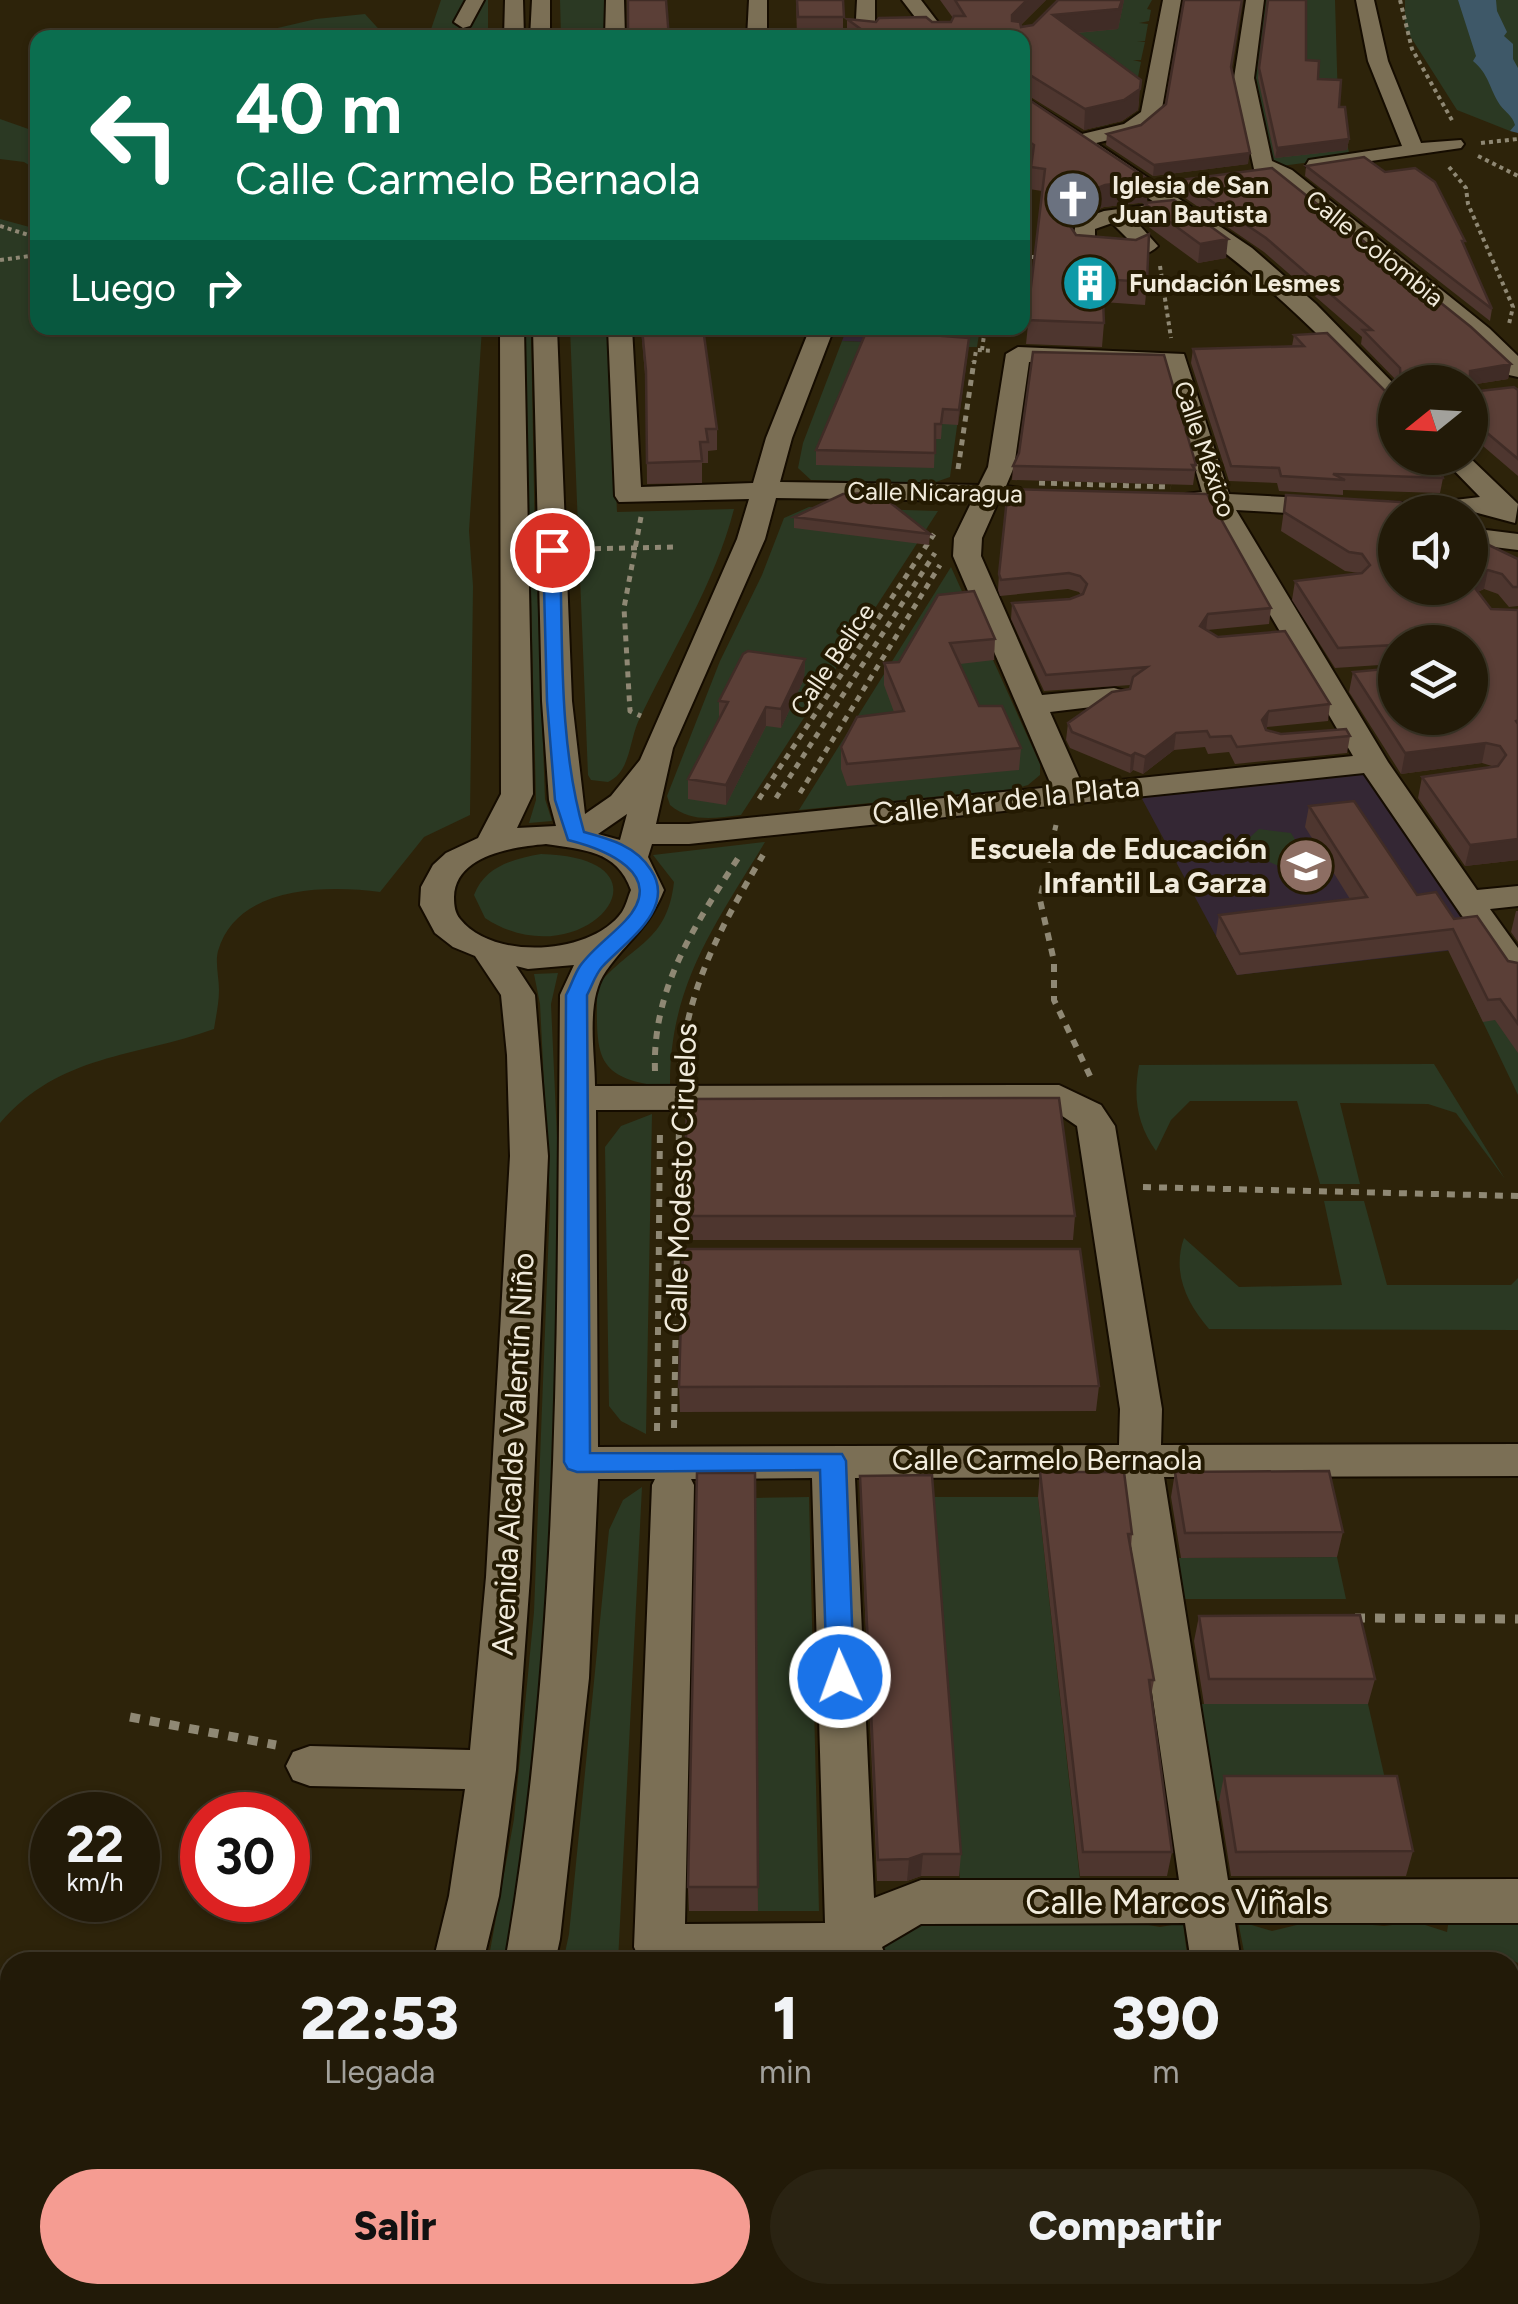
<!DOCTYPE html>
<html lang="es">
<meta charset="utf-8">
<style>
:root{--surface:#221a08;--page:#2a2312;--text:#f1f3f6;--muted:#a2a19c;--line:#3f3829;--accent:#f59c92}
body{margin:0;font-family:Figtree,sans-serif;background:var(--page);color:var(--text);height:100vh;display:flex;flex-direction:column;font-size:38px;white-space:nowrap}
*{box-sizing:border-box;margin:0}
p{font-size:32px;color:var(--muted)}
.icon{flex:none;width:55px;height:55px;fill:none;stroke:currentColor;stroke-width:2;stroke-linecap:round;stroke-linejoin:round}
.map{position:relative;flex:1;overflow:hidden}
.panel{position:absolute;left:0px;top:1952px;width:1520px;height:352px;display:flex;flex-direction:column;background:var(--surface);border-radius:30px 30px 0 0;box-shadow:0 2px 8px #0004,0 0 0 2px var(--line)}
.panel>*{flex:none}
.hud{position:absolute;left:30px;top:30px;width:1000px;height:305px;border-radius:20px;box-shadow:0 2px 8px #0004,0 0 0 2px var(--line);background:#0b6e4f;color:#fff;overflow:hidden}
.needle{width:65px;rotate:252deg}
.buttons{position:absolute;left:1378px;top:365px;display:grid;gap:20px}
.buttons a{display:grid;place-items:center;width:110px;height:110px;border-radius:50%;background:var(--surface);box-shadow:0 2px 8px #0004,0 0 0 2px var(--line);font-size:50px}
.speed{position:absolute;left:30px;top:1792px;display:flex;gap:20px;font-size:50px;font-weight:700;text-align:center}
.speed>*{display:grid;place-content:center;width:130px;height:130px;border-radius:50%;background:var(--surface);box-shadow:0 2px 8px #0004,0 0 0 2px var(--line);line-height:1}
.speed small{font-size:25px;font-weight:400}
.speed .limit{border:15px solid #d22;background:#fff;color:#111}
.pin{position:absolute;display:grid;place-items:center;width:85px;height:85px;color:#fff;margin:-42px;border:5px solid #fff;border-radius:50%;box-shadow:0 2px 10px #0007}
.me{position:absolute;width:110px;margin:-55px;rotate:358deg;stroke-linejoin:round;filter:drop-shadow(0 0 8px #0008)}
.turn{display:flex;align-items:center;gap:35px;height:210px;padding:0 40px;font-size:45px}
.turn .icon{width:130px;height:130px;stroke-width:2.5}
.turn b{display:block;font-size:70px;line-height:85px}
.then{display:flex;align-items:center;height:95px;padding:0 40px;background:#0003;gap:20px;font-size:38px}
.eta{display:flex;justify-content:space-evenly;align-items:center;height:170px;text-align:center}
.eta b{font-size:60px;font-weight:800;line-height:70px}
.action{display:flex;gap:20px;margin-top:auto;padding:20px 40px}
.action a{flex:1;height:115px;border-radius:60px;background:var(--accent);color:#111;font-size:40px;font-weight:800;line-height:115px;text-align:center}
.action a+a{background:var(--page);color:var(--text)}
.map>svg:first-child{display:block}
.education{fill:#342734}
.green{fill:#2b3923}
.water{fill:#3e5868}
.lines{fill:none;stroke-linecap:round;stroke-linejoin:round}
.minor-casing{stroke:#150c00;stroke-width:4}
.path-far3{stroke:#8f8874;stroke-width:4;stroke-dasharray:4 4;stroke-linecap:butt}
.path-far2{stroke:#8f8874;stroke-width:5;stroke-dasharray:6 6;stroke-linecap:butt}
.path-far1{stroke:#8f8874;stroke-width:6;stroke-dasharray:8 8;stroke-linecap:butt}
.path{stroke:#8f8874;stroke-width:9;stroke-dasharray:10 10;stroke-linecap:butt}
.minor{fill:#7b6f55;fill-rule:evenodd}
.wall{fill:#4e362f}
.shaded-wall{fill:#402c26}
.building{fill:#5b3f37;stroke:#402c26;stroke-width:2.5}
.route{fill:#1a73e8;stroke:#114b97;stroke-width:2.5}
.labels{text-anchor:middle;stroke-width:8;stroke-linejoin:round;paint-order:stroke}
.far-poi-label{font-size:25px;font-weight:bold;fill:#f1ebdc;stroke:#241a02;text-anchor:start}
.far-street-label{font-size:25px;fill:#f1ebdc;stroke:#241a02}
.street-label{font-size:30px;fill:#f1ebdc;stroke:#241a02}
.poi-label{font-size:30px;font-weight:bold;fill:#f1ebdc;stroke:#241a02;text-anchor:end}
.near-street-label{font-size:35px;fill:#f1ebdc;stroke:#241a02}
</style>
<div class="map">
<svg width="1518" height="2304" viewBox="0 0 1518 2304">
<rect width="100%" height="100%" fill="#2d230a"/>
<path class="education" d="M847,328H970L968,347L842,341Z
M1354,773L1372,776L1489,946L1237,975L1141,797Z"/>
<path class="green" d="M441,0H488V37L428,38Z
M560,0H607L606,37H561Z
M1069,0H1152L1147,9L1151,10L1149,21L1139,23L1148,24L1145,41H1137L1145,42L1141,60H1133L1141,62C1133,100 1135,124 1089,128L1022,70Z
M1260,0H1335L1338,103L1350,157L1281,166L1268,162C1252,96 1252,67 1260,0Z
M1405,0H1518V129L1510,131L1457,110L1405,28Z
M365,14L386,37H239L316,19Z
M0,119L37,132V170L24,162L0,159Z
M0,219L37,229L38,328H482L469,531L473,586L470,815L424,837L380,892C327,885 237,885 218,951C215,963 219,978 219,990C219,1003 216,1016 214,1029C134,1058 61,1053 0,1123Z
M524,328H531L535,545H529Z
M570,328H609L617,512L734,509C715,584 671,652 638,722C629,743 630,772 608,782L591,780L588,775Z
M970,328H980L977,347H968L950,477L933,483L811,480L798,468L803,443L842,341L967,347Z
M809,507L938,511L741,815C715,818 691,823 670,805L667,796L720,661L762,575L784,518Z
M530,555H536L545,799L552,821L529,823L536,800Z
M951,567L1040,764V775L1028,785L1014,789L799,810Z
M1259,829L1291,833L1304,854L1321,852L1333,872C1299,875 1276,869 1248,849V839Z
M765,842C715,925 669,985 670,1087C591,1080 597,1055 597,986C633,943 667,943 674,882L653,855Z
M541,854C688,858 581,982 485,918L474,895C485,866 513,859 541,854Z
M558,973L551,1004L558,1159L555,1491L547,1632L516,1912L504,1962H488L514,1819L534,1612L550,1203L540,1004L534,974Z
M1518,988V1095L1471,997Z
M1434,1064L1505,1179L1456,1113L1428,1104L1340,1103L1360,1184H1320L1297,1101H1190L1171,1120L1156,1151C1137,1124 1133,1098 1139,1065Z
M652,1114L646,1434L621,1421L609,1406L605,1147L621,1126Z
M1324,1201H1364L1387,1285H1511L1518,1278V1330L1209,1329C1186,1302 1172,1272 1184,1238L1239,1287L1342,1285Z
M642,1487L618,1962H563L569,1934L609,1530L623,1500Z
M809,1497L819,1911H758L755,1498Z
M930,1497H1038L1080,1880L960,1881Z
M1337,1557L1346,1599H1183L1176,1558Z
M1199,1704H1368L1390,1801H1215Z
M927,1918H1109L1160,1927L1183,1923L1188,1962H882L881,1943Z
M1449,1918L1518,1925V1963L1499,1954L1467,1962H1368L1363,1959L1246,1962L1238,1921L1272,1931L1317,1920L1384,1926L1416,1922L1447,1932Z
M484,2295H601L600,2304H482Z"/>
<path class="water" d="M1458,0H1496L1497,11L1507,32L1504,36L1513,44V59L1518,68V133L1510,131L1515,125C1512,115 1506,113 1500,105C1489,88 1489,74 1473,61L1476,56Z"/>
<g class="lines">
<g class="minor-casing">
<path id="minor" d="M466,0H484L470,26L463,28L454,22Z
M505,0H523L524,38H504Z
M532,0H550V38H530Z
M606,0H624L625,38H605Z
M749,0H767V38H747Z
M857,0H875V38H855Z
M902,0H921L950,38H931Z
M1163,0H1181L1161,114L1138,133L1096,143L1252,248L1316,304L1395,385V407L1386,404C1317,332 1257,272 1173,215L1134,219L1158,246C1142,263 1089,265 1072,249L1076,221L1104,211L1157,204L1022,112V96L1082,134L1124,124L1141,112ZM1112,223L1133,244L1095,243V229Z
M1246,0H1264L1254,78L1272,161L1292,170L1489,328L1518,356V377L1509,375L1471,338L1276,180L1254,169L1234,78Z
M1356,0H1374L1388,61L1421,143L1461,140L1464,144L1461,148L1309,170L1306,165L1309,160L1402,146L1368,61Z
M500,328H524L533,794L517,828L556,826L549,800L542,701L533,328H557L572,701L585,814L611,796L640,760L737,539L749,499L619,502L615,496L608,328H632L641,487L753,483L766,438L810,328H834L792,438L780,482L979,485L988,467L1006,354L1018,347L1184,354L1229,494L1421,504L1480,497L1442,458H1470L1518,504L1515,523L1474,512H1395V519L1236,510L1388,762L1477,890L1518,886V906L1490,909L1518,948V983L1506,980L1364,773L689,844H652L648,857L664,890C649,928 628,940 606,971C585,1000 595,1052 595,1086L1059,1085L1101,1105L1115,1126L1162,1409L1161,1445L1518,1444V1476L1164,1477L1228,1880L1518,1879V1923H1235L1241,1962H1191L1185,1923L921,1924L882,1947L888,1962H641L634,1947L652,1485L655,1479H598L589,1678L560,1939L555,1962H505C561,1642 557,1318 560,995L574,965L528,969L516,966L535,995L548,1156L530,1577L516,1770L499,1896L483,1962H433L449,1896L465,1789L310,1786L293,1780L286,1766L293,1752L310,1746L470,1750L486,1577L510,1156L507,1055L501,995L475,956L453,947L435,933L420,905L421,887L433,865L446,853L478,838L501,794ZM1029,362L1165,366L1202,492L1186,494L1182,500L1186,506L1208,509L1353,756L1082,784L1050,712L1125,703L1129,697L1125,691L1114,688L1042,695L981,556L982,538L998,502L1020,500L1024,494L1020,488L1006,486L1014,467ZM776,498L972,501L954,538L953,556L1052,787L689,824H656L673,748L765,539ZM627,814L620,840L598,834ZM546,844C583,850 617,850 631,890C628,897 626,906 622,912C592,955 493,961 460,919C455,913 454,906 454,897C455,855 513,847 546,844ZM1052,1109L1077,1126L1120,1409L1119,1445L598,1447L596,1110ZM1121,1477L1179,1880H921L874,1898L855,1478ZM812,1478L825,1923L685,1924L694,1485L691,1479Z
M1470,528L1518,534V550L1470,544Z
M345,2295H401L399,2304H343Z
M422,2295H478L476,2304H420Z
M835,2295H891V2304H835Z
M1237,2295H1293L1294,2304H1238Z"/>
</g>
<path class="path-far3" d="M1400,0L1412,49L1453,122
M1481,143L1518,139
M1478,156L1518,176
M1449,167L1466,188L1468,204L1513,307L1509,324
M0,226L38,238
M1022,257H1041
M0,260L38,255
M1160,266L1171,338
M982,350L985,328
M974,364L976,350L992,351"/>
<path class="path-far2" d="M958,469L974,361
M1039,483L1171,487
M641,517L624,608L630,711L641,716
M583,549L677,547
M800,793L940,565
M776,798L935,553
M759,799L934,534
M1052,842L1056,825"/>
<path class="path-far1" d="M1053,839L1040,900L1054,961V1000L1092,1080
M680,1068C689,983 721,927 763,855
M655,1071C652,987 696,924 740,855
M1143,1187L1518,1196
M674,1428L679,1126
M657,1431L660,1128"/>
<path class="path" d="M1355,1618L1518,1619
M130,1717L276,1745
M650,2295V2304
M620,2304L621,2295"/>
<use href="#minor" class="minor"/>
</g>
<path class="wall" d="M796,0H843V38H797Z
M940,0H1046L1021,25V27L1033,25L1058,0H1124L1118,29L1077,33L1139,101L1138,110L1122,121L1084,130L1024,93L1022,94V38H847V19L876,22H951L953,18Z
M1267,0L1318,79L1339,107L1349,139L1347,150L1275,158L1258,78Z
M1232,68L1248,164L1153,176L1106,145L1107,134L1141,125L1166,104Z
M1022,95L1147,202L1104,207L1072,220L1071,228L1076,235L1147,282L1145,305L1103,302L1104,323L1102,347L1026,344L1042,191L1029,189L1031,165L1022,159Z
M1306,166L1464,246L1492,309L1490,321L1305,176Z
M1180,180L1511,364L1508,379L1470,385V392L1518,390V476L1476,440L1470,441V382H1398L1361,344L1362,337L1264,252L1178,193Z
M1144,203L1226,258L1198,263L1142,222Z
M641,328H703L717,429V450L708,451V463H702V483L647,484L646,386Z
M1294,335L1386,392L1443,478L1440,493L1343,490V495L1279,491L1277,483L1229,481L1191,363L1193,349L1292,346Z
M969,338L958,425L942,424L941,439H935L934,468L816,465V450Z
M1196,465L1193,485L1012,480L1013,466Z
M1008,489L1271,608L1269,624L1207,630L1330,704L1328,721L1267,727L1266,730L1281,734L1350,736L1347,753L1235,764L1229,752L1208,754L1205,747L1174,750L1143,774L1133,770L1130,773L1070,748L1066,740L1068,723L1130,689L1131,685L1044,691L1011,619L1012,603L1070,599L1081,595L1079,592L1068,589L1000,596L998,590L999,574Z
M1286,495L1470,536L1518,559V606L1509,607L1498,594L1484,589L1478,592L1491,609L1518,610V860L1465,866L1418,798L1422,777L1495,767L1482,763L1401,774L1349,692L1353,672L1395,718L1470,642H1395V664L1335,668L1292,600L1295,581L1359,573L1345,571L1281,531Z
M794,517L930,534L929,545L794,528Z
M938,595L995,639L994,660L960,664L979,706L1021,748L1019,770L847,786L841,769V747L894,712L884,685V663L899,662Z
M805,659L804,679L781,728L766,726L726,805L688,799V779L719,718V701Z
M1309,806L1417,895L1454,919L1508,961L1518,963V1053L1495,1020L1483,1022L1448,950L1237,975L1216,936L1219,915L1350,899L1305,827Z
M1516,911H1518V942L1511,932Z
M684,1216H1075L1073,1240H685Z
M1099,1386L1096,1411L680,1412L679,1387Z
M1040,1472L1132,1534L1131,1547L1154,1680L1151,1696L1172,1852L1167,1876H1080L1038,1497Z
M1175,1472L1343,1532L1337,1557L1181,1558L1171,1497Z
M755,1473L758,1911H689L688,1887Z
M860,1476L961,1854L959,1876H921L907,1881H877L860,1498Z
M1199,1616L1375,1679L1368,1704H1204L1194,1641Z
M1224,1776L1413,1851L1406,1876H1231L1219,1801Z
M1510,1980L1516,1987L1518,1988V2091H1510Z
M1518,2197V2304H1296L1295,2295H1510Z
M1113,2295H1245L1247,2304H1114Z"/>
<path class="shaded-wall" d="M1027,0H1046L1010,35L1012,15Z
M1124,0L1118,29L1052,35L1053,15Z
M1025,72L1024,93L1022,94V74Z
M1141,80L1138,110L1122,121L1084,130L1085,109Z
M1349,139L1347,150L1275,158L1277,148Z
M1250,153L1248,164L1153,176L1154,165Z
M1149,180L1147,202L1104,207L1072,220L1068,248L1074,198L1105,185Z
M1228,239L1226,258L1198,263L1200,244Z
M969,338L968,352L958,425L959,410Z
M1511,364L1508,379L1470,385V371Z
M1479,426L1476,440L1470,441V427Z
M1488,570L1484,589L1472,594L1471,583L1476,574Z
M1208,614L1206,630L1200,626Z
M805,659L804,679L781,728V709Z
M766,707V726L726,805V785Z
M1269,711L1267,727L1260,736L1262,720Z
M1176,733L1174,750L1143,774L1145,757Z
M1486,743L1482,763L1401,774L1405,753Z
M1135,753L1133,770L1130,773L1131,756Z
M1518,839V860L1465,866L1470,845Z
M923,1854L921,1876L907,1881L909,1859Z"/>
<path class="building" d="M628,0H666L669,38H628Z
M797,0H843L844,17H798Z
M955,0H1027L1012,15V21L1020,22L1021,27L1033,25L1058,0H1122L1119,9L1053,15L1141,80L1140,89L1124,100L1085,109L1025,72L1022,74V38H873L847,19L876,22L879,18L926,17L932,22H951L954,16H965Z
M1184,0H1242L1231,67L1250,153L1154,165L1107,134L1141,125L1166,104Z
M1268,0H1306V60L1319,61L1318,79L1341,80L1339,107H1345L1349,139L1277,148L1259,68Z
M1022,95L1149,180L1105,185L1074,198L1070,226L1076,235L1136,240L1149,234L1147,282L1102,279L1104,323L1027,320L1045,169L1031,167L1034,145L1022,137Z
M1364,157L1385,172L1415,168L1435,182L1465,241H1462L1492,309L1306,166Z
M1272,168L1471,327L1511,364L1470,371V392L1514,387L1518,390V459L1479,426L1470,427V382H1401L1400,368L1363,330H1372L1266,238L1180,180Z
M1174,200L1228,239L1200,244L1144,203Z
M642,328H703L717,429H706L708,442H700L702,461L647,463L646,371Z
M867,330L969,338L959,410L943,409L941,424H935V453L816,450Z
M1327,333L1386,392L1395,396V458H1437L1443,478L1333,474L1345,480L1281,476L1279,468L1231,466L1193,349L1304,346L1294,335Z
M1033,352L1164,355L1196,465H1192L1195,470L1013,466L1019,453Z
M1008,489L1207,494L1271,608L1208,614L1200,626L1218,637L1285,631L1330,704L1269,711L1262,720L1266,730L1281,734L1346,729L1350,736L1237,747L1231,736L1210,737L1207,731L1176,733L1145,757L1135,753L1131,756L1072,732L1068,723L1112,692L1130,689L1133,677L1147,667L1046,675L1012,603L1070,599L1083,594L1087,584L1080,576L1069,573L1001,580L999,574Z
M878,493L930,534L794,517L843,494Z
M1286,495L1400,502L1422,512H1395V588H1470V536L1518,559V587H1513L1502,574L1488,570L1476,574L1471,583L1491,609L1518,610V720L1516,721L1518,724V839L1470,845L1422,777L1498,766L1506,755L1500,746L1486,743L1405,753L1353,672L1395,668V718H1470V642H1395V645L1338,648L1295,581L1362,573L1370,565L1362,554L1349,552L1284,512Z
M974,591L995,639L950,643L979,706H1002L1021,748L847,764L841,747L857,717L904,711L884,663L899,662L938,595Z
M748,651L805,659L781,709L766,707L726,785L688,779L728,702L719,701L743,654Z
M1354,801L1417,895L1436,892L1454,919L1477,916L1508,961L1518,963V1024L1500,999L1488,1000L1453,929L1240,954L1219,915L1367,897L1309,806Z
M1059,1098L1075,1216H684L687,1099Z
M683,1249H1080L1099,1386L679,1387Z
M1329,1471L1343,1532L1185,1533L1175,1472Z
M1040,1472H1124L1132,1534H1128L1154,1680H1149L1172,1852H1083Z
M697,1473H755L758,1887H688Z
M932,1475L961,1854H923L909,1859L878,1860L860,1476Z
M1360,1615L1375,1679H1209L1199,1616Z
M1224,1776H1397L1413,1851L1236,1852Z
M671,1958H741V1962H671Z
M1510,1980H1515L1516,1987L1518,1988V2067H1510Z
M1510,2197H1518V2298L1305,2297V2295H1510Z
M662,2295H741V2304H662Z
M898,2295H972L973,2304H898Z
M1120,2295H1245L1247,2304H1121Z"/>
<path class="route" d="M552,545L560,550C563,642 558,742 584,832C610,839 636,846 651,870C677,909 625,942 602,967C595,975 592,986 587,995L590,1453L842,1454L846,1461L854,1677L850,1685L840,1688L831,1685L827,1677L820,1470L577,1472L568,1469L564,1462L566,995C571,986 574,975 580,966C592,949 611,936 625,921C669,874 604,849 568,840L555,800L547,701L543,550Z"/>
<defs>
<g id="church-disc" transform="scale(2.875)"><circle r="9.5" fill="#6b7280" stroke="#241a02"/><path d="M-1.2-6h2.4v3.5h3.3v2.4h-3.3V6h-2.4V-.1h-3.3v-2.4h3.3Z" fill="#fff"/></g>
<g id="building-disc" transform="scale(2.875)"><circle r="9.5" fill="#0f9aa8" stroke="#241a02"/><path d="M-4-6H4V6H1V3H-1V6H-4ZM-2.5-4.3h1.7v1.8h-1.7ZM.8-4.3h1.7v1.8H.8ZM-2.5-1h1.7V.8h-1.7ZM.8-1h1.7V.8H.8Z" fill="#fff"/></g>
<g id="school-disc" transform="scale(2.875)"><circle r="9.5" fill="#8d6e63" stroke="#241a02"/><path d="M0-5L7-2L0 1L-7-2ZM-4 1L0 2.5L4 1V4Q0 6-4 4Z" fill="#fff"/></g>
</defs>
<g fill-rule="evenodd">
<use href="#church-disc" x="1073" y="199"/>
<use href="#building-disc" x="1090" y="283"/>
<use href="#school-disc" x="1306" y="866"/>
</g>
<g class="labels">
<g class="far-poi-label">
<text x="1112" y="194">Iglesia de San<tspan x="1112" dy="29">Juan Bautista</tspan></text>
<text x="1129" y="292">Fundación Lesmes</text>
</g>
<g class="far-street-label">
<text transform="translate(1375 248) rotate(39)" y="9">Calle Colombia</text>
<text transform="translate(1205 449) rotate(71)" y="9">Calle México</text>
<text transform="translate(935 492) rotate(1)" y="9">Calle Nicaragua</text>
<text transform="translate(832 659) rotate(-56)" y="9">Calle Belice</text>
</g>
<g class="street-label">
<text transform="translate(1006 800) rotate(-6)" y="10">Calle Mar de la Plata</text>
<text transform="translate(681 1178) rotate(-88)" y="10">Calle Modesto Ciruelos</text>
<text transform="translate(513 1454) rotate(-87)" y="10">Avenida Alcalde Valentín Niño</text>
<text x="1047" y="1470">Calle Carmelo Bernaola</text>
</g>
<g class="poi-label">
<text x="1267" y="859">Escuela de Educación<tspan x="1267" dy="34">Infantil La Garza</tspan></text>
</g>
<g class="near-street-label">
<text x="1177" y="1914">Calle Marcos Viñals</text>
</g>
</g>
</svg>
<div class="buttons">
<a><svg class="needle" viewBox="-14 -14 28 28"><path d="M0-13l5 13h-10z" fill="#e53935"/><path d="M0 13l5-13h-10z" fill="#a2a19c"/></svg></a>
<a><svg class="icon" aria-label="sound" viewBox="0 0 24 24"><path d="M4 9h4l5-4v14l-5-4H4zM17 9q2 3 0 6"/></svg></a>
<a><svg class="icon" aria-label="layers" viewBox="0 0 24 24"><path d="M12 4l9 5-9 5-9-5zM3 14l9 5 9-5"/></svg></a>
</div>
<div class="speed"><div>22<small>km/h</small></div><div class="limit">30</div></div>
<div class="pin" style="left:552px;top:550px;background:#d93025"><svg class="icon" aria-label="arrive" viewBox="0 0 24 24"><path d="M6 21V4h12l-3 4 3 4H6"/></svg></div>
<svg class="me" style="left:840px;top:1677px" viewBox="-20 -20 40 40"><circle r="17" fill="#1a73e8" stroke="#fff" stroke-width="3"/><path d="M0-11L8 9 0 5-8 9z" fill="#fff"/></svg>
<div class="hud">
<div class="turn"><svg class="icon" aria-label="left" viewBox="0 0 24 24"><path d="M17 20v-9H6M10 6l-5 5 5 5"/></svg><div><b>40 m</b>Calle Carmelo Bernaola</div></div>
<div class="then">Luego<svg class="icon" aria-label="right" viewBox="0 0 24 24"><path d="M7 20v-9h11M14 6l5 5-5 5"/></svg></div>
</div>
<section class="panel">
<div class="eta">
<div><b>22:53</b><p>Llegada</p></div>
<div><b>1</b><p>min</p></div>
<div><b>390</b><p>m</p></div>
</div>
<div class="action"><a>Salir</a><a>Compartir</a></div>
</section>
</div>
